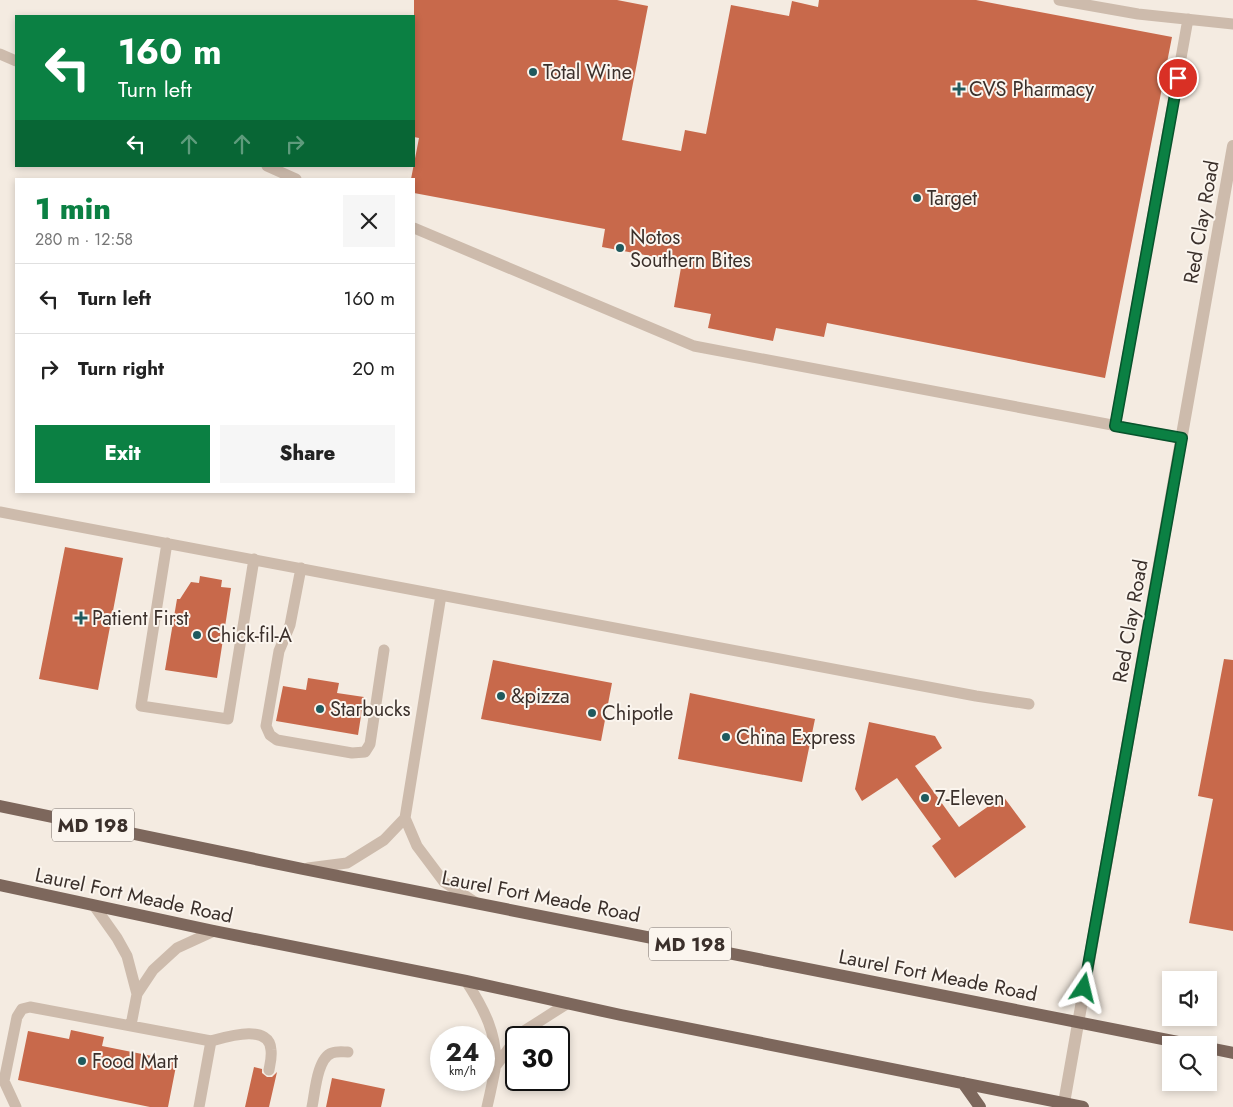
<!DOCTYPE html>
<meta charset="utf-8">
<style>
:root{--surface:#fff;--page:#f6f6f6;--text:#222;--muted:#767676;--line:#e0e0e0;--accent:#0b8043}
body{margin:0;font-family:Jost,sans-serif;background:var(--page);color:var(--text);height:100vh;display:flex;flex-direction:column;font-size:19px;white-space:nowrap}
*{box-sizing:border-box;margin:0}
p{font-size:16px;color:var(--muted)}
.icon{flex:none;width:28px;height:28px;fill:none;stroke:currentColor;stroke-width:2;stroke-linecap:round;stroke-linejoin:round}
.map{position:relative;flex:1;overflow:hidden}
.drawer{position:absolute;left:15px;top:178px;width:400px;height:315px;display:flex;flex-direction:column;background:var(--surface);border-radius:0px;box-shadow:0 2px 8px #0003}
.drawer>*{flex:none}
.top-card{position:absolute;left:15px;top:15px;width:400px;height:152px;border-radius:0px;box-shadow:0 2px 8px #0003;background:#0b8043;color:#fff;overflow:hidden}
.controls{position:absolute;left:1162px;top:971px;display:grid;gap:10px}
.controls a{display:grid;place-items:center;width:55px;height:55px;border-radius:0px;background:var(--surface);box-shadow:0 2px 8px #0003;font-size:25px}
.speed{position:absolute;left:430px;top:1026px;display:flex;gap:10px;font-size:25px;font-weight:700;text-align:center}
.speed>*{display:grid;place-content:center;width:65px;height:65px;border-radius:50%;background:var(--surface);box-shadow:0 2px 8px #0003;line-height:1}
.speed small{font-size:12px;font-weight:400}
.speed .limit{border:2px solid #111;border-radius:8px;background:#fff;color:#111}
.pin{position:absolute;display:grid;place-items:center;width:42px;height:42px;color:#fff;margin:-21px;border:2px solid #fff;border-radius:50%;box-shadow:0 1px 5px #0007}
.me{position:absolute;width:55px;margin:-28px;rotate:10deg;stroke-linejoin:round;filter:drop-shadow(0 0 4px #0008)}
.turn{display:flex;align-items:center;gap:18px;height:105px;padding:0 20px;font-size:22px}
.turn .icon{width:65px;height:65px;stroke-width:2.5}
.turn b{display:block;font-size:35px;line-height:42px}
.lanes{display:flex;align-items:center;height:48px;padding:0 20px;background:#0003;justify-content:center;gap:25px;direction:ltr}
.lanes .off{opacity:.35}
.round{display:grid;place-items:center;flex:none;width:52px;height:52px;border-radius:0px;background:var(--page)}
.overview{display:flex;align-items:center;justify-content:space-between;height:85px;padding:0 20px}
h1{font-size:30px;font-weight:800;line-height:38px;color:var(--accent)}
.cta{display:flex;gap:10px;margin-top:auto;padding:10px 20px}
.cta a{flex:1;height:58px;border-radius:0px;background:var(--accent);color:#fff;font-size:20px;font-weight:800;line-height:58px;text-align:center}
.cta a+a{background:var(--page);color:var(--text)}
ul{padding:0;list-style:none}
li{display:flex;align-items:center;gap:15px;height:70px;padding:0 20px;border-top:1px solid var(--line)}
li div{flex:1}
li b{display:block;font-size:19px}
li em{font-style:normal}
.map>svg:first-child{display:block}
.building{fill:#c8694b}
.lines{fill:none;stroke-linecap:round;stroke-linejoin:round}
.service{stroke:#cdbbac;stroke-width:11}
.minor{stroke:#cdbbac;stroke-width:12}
.primary{stroke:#7d675c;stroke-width:12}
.route-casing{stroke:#07532c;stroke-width:12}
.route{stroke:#0b8043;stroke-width:9}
.poi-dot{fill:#1f5a5e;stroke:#fbf5ee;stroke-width:2}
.labels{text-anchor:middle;stroke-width:4;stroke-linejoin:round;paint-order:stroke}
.shield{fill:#fbf5ee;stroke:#756b66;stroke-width:1}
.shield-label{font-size:19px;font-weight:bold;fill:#3b302b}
.poi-label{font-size:20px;fill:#3b302b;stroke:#fbf5ee;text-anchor:start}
.street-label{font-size:20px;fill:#3b302b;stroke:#fbf5ee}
</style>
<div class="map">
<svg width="1233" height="1107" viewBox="0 0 1233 1107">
<rect width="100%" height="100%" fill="#f4ebe1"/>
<path class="building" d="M414,0H617L648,6L622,140L681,151L685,130L706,134L731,5L789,16L792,1L818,7L819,0H976L1172,37L1105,378L827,323L824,337L776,328L773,341L708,328L711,314L674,307L682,262L602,247L605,229L414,193V179H411L419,138L414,137Z
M65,547L123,558L98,690L39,679Z
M200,576L222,580L221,587L231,588L217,678L165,670L177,599H180L191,582L199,583Z
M1224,659L1233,660V931L1189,923L1213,799L1198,796Z
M493,660L612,683L601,741L481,719Z
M308,678L339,683L337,693L364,697L358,735L276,721L283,686L306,690Z
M690,693L815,719L802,782L678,759Z
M869,722L935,736L942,748L915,766L959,827L1003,796L1026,827L955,878L932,846L941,839L897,778L862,801L855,789Z
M71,1030L104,1037L102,1046L177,1061L168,1107H150L18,1080L28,1031L69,1039Z
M254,1067L262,1069V1073L267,1077H272L277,1072L269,1107H245Z
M332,1078L385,1089L381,1107H326Z"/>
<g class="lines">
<path class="service" d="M1059,0L1138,14L1233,24
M0,54L16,61
M267,166L296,179
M414,228L694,346L1181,438
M1115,426L1188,19
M0,512L976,696L1029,704
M167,543L141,706L228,719L254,559
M301,568L290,625L279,651L266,726L270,735L277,740L352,753L365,752L370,744L384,650
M441,595L405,818L417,846L444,882L475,902
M308,868L347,863L384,840L405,818
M95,907L117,938L127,956L137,994
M466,981C483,1007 499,1036 495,1069C493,1081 490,1094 487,1107
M131,1025L137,994L153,970L177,948L214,931
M517,1038L521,1033L568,1003
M211,1041C226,1037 270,1023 271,1050C272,1057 270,1064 269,1070
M495,1067L516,1039
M16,1107L4,1081L17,1017L22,1009L30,1007L211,1041L199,1107
M312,1107C315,1093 317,1058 332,1053C337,1051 343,1052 348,1052"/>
<path class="minor" d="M1064,1103L1233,146"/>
<path class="primary" d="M0,806L303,869L1193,1045
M0,885L214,931L466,981L621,1015L1083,1107
M1209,1048L1233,1053
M963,1083L980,1107"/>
</g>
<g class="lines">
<g class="route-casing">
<path id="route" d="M1084,988L1182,438L1115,426L1178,78"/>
</g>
<use href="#route" class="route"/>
</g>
<g class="poi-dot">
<circle cx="533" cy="72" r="5"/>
<path d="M956.5 81.5h5v5h5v5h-5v5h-5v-5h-5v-5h5z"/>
<circle cx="917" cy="198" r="5"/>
<circle cx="620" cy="248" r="5"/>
<path d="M78.5 610.5h5v5h5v5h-5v5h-5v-5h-5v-5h5z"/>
<circle cx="197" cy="635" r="5"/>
<circle cx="501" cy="696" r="5"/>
<circle cx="320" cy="709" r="5"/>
<circle cx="592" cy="713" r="5"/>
<circle cx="726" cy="737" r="5"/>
<circle cx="925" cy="798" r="5"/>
<circle cx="82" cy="1061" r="5"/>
</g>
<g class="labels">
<g class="shield">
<rect x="52" y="808.5" width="82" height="33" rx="4"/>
<rect x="649" y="927.5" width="82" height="33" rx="4"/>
</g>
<g class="shield-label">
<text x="93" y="832">MD 198</text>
<text x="690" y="951">MD 198</text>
</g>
<g class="poi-label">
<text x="543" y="79">Total Wine</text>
<text x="969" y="96">CVS Pharmacy</text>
<text x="927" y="205">Target</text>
<text x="630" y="244">Notos<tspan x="630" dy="23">Southern Bites</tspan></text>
<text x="92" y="625">Patient First</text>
<text x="207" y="642">Chick-fil-A</text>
<text x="511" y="703">&amp;pizza</text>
<text x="330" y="716">Starbucks</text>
<text x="602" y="720">Chipotle</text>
<text x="736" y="744">China Express</text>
<text x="935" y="805">7-Eleven</text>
<text x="92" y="1068">Food Mart</text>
</g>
<g class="street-label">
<text transform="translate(1201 222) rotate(-80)" y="7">Red Clay Road</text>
<text transform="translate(1130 621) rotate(-80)" y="7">Red Clay Road</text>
<text transform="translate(134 895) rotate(12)" y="7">Laurel Fort Meade Road</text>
<text transform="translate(541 896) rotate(11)" y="7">Laurel Fort Meade Road</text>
<text transform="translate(938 975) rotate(11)" y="7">Laurel Fort Meade Road</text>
</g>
</g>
</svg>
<div class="controls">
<a><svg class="icon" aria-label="sound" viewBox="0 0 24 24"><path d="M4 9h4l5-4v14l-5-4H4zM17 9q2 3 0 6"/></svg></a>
<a><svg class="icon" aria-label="search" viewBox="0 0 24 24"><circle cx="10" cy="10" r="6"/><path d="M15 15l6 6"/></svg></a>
</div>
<div class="speed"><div>24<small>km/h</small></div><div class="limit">30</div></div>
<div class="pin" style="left:1178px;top:78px;background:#d93025"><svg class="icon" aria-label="arrive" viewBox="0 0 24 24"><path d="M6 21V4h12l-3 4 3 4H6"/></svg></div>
<svg class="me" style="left:1084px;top:988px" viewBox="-20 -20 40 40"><path d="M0-17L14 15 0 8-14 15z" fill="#0b8043" stroke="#fff" stroke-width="4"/></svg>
<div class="top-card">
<div class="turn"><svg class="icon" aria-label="left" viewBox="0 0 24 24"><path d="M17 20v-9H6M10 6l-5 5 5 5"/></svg><div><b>160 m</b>Turn left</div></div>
<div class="lanes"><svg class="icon" aria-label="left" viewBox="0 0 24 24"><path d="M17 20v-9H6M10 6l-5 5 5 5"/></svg><svg class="icon off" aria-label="ahead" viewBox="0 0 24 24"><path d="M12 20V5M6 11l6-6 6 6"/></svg><svg class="icon off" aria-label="ahead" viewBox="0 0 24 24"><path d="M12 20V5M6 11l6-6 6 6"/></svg><svg class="icon off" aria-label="right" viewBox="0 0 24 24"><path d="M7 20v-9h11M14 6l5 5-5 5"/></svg></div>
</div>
<section class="drawer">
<div class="overview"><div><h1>1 min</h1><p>280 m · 12:58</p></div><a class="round"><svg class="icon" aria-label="close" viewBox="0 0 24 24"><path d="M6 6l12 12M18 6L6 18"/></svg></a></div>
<ul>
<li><svg class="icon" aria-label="left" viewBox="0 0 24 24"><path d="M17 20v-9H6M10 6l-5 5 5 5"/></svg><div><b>Turn left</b></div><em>160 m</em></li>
<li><svg class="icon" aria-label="right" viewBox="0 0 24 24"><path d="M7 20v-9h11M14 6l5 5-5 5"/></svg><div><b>Turn right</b></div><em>20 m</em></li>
</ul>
<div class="cta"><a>Exit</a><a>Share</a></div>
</section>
</div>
